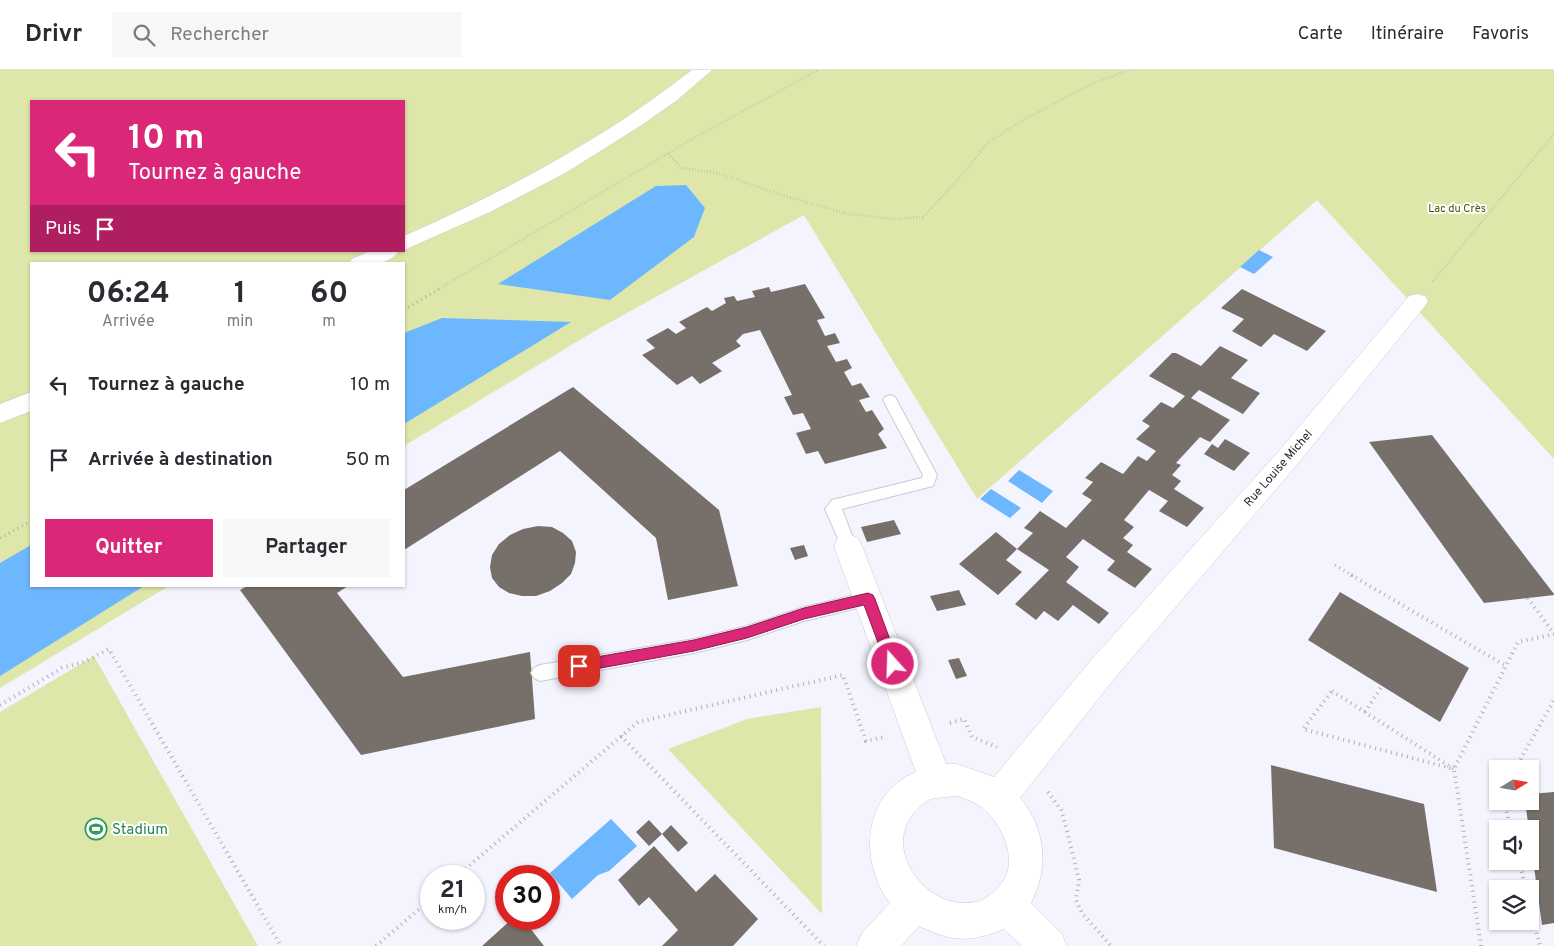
<!DOCTYPE html>
<html lang="fr">
<meta charset="utf-8">
<style>
:root{--surface:#fff;--page:#f7f7f7;--text:#2b2b33;--muted:#7c7c81;--line:#e1e1e2;--accent:#db2777}
body{margin:0;font-family:Overpass,sans-serif;background:var(--page);color:var(--text);height:100vh;display:flex;flex-direction:column;font-size:19px;white-space:nowrap}
*{box-sizing:border-box;margin:0}
p{font-size:16px;color:var(--muted)}
.icon{flex:none;width:28px;height:28px;fill:none;stroke:currentColor;stroke-width:2;stroke-linecap:round;stroke-linejoin:round}
.map{position:relative;flex:1;overflow:hidden}
.drawer{position:absolute;left:30px;top:192px;width:375px;height:325px;display:flex;flex-direction:column;background:var(--surface);border-radius:0px;box-shadow:0 1px 4px #0004}
.drawer>*{flex:none}
.banner{position:absolute;left:30px;top:30px;width:375px;height:152px;border-radius:0px;box-shadow:0 1px 4px #0004;background:#db2777;color:#fff;overflow:hidden}
.needle{width:32px;rotate:79deg}
.controls{position:absolute;left:1489px;top:690px;display:grid;gap:10px}
.controls a{display:grid;place-items:center;width:50px;height:50px;border-radius:0px;background:var(--surface);box-shadow:0 1px 4px #0004;font-size:25px}
.speed{position:absolute;left:420px;top:795px;display:flex;gap:10px;font-size:25px;font-weight:700;text-align:center}
.speed>*{display:grid;place-content:center;width:65px;height:65px;border-radius:50%;background:var(--surface);box-shadow:0 1px 4px #0004;line-height:1}
.speed small{font-size:12px;font-weight:400}
.speed .limit{border:8px solid #d22;background:#fff;color:#111}
.pin{position:absolute;display:grid;place-items:center;width:42px;height:42px;color:#fff;margin:-21px;border-radius:10px;box-shadow:0 2px 8px #0006}
.me{position:absolute;width:55px;margin:-28px;rotate:340deg;stroke-linejoin:round;filter:drop-shadow(0 0 4px #0008)}
.turn{display:flex;align-items:center;gap:18px;height:105px;padding:0 15px;font-size:22px}
.turn .icon{width:65px;height:65px;stroke-width:2.5}
.turn b{display:block;font-size:35px;line-height:42px}
.then{display:flex;align-items:center;height:48px;padding:0 15px;background:#0003;gap:10px;font-size:19px}
.eta{display:flex;justify-content:space-evenly;align-items:center;height:85px;text-align:center}
.eta b{font-size:30px;font-weight:700;line-height:35px}
.button{display:flex;gap:10px;margin-top:auto;padding:10px 15px}
.button a{flex:1;height:58px;border-radius:0px;background:var(--accent);color:#fff;font-size:20px;font-weight:700;line-height:58px;text-align:center}
.button a+a{background:var(--page);color:var(--text)}
ul{padding:0;list-style:none}
li{display:flex;align-items:center;gap:15px;height:75px;padding:0 15px}
li div{flex:1}
li b{display:block;font-size:19px}
li em{font-style:normal}
header{display:flex;align-items:center;gap:30px;box-sizing:border-box;height:70px;padding:0 25px;background:var(--surface);border-bottom:1px solid var(--line)}
header strong{font-size:24px}
nav{display:flex;gap:28px;margin-inline-start:auto;font-size:18px}
.search{width:350px;height:45px;background:var(--page);display:flex;align-items:center;gap:12px;box-sizing:border-box;padding:0 18px;border-radius:0px;color:var(--muted);font-size:19px}
.map>svg:first-child{display:block}
.green{fill:#dee7a9;fill-rule:evenodd}
.water{fill:#6cb7fe}
.building{fill:#77706a}
.lines{fill:none;stroke-linecap:round;stroke-linejoin:round}
.service-casing{stroke:#cacad3;stroke-width:2}
.minor-casing{stroke:#cacad3;stroke-width:1}
.primary-casing{stroke:#cacad3;stroke-width:1}
.path-far2{stroke:#aeaeb6;stroke-width:2.5;stroke-dasharray:0.5 2.5;stroke-linecap:butt}
.path-far1{stroke:#aeaeb6;stroke-width:3;stroke-dasharray:1 4;stroke-linecap:butt}
.path{stroke:#aeaeb6;stroke-width:4;stroke-dasharray:1 4.5;stroke-linecap:butt}
.service{fill:#fff;fill-rule:evenodd}
.minor{fill:#fff;fill-rule:evenodd}
.primary{fill:#fff;fill-rule:evenodd}
.route{fill:#db2777;stroke:#8e194d}
.labels{text-anchor:middle;stroke-width:4;stroke-linejoin:round;paint-order:stroke}
.far-park-label{font-size:11px;fill:#4d5303;stroke:#fff}
.street-label{font-size:12px;fill:#26262a;stroke:#fff}
.near-leisure-label{font-size:15px;fill:#27864d;stroke:#fff;text-anchor:start}
</style>
<header>
<strong>Drivr</strong>
<div class="search"><svg class="icon" aria-label="search" viewBox="0 0 24 24"><circle cx="10" cy="10" r="6"/><path d="M15 15l6 6"/></svg>Rechercher</div>
<nav><a>Carte</a><a>Itinéraire</a><a>Favoris</a></nav>
</header>
<div class="map">
<svg width="1554" height="876" viewBox="0 0 1554 876">
<rect width="100%" height="100%" fill="#f4f4fe"/>
<path class="green" d="M0,0H1554V389L1317,130L977,429L804,145L598,259L404,376V194H31V516H169L0,618ZM31,31H404V181H31Z
M94,586L258,876H0V642Z
M821,637L822,844L668,679L747,649Z"/>
<path class="water" d="M686,115L705,138L694,167L610,230L498,214L656,116Z
M1259,180L1273,187L1254,204L1240,197Z
M442,248L571,252L404,354V263Z
M1019,400L1053,421L1042,433L1008,411Z
M991,419L1021,438L1010,448L980,429Z
M31,475V516H144L0,606V493Z
M611,749L637,776L609,801L598,805L572,829L550,803Z"/>
<path class="building" d="M805,214L825,248L817,250L825,266L835,263L840,273L827,276L836,292L847,289L852,298L844,302L852,316L861,313L870,327L859,330L866,342L872,340L884,359L878,364L887,378L825,394L818,381L806,384L796,363L811,359L803,343L793,345L784,327L792,325L760,260L743,264L736,271L741,276L712,293L722,301L700,314L692,306L677,315L642,285L655,278L646,270L668,258L676,264L686,258L679,252L707,237L712,241L726,233L724,228L734,226L737,231L755,227L752,221L769,217L771,222Z
M1242,219L1326,261L1307,281L1274,264L1261,277L1232,261L1244,249L1221,238Z
M1220,276L1248,290L1231,308L1260,323L1243,344L1199,320L1191,328L1230,350L1210,372L1200,367L1176,393L1181,395L1172,405L1181,411L1174,419L1204,438L1187,457L1159,441L1168,431L1149,420L1124,450L1134,457L1123,468L1133,475L1127,482L1152,499L1135,518L1107,500L1115,491L1083,469L1066,487L1079,497L1066,512L1109,543L1099,554L1073,535L1058,551L1044,541L1036,550L1015,534L1049,500L1017,479L1006,490L1022,502L998,525L959,494L996,462L1017,479L1033,463L1024,458L1040,441L1066,458L1092,430L1082,424L1093,412L1085,408L1101,392L1123,404L1138,386L1147,391L1156,381L1136,369L1150,356L1142,351L1161,332L1173,338L1185,326L1149,306L1172,283H1176L1201,296Z
M573,317L719,440L738,516L668,530L656,468L560,381L404,480V420Z
M1432,365L1554,524V525L1484,533L1369,372Z
M1225,369L1250,383L1234,401L1204,384L1212,374L1218,378Z
M894,450L901,464L867,472L861,457Z
M538,456L552,457L563,463L572,471L576,482L575,493L571,504L562,513L550,521L536,526H522L509,523L499,517L492,508L490,497L492,485L499,474L510,465L523,459Z
M804,475L808,486L795,490L790,478Z
M247,516H348L337,523L403,607L530,582L535,649L361,685L240,520Z
M959,520L966,535L937,541L930,526Z
M1340,522L1469,598L1440,652L1308,570Z
M959,588L967,606L956,609L948,590Z
M1271,695L1424,734L1437,822L1274,778Z
M1554,722V853L1542,855L1525,731H1530V724Z
M649,750L662,764L671,755L688,773L678,782L662,764L649,776L636,762Z
M654,776L696,822L715,804L758,849L733,876H662L678,860L649,827L639,836L618,810Z
M512,849H523L544,876H482Z"/>
<g class="lines">
<g class="service-casing">
<path id="service" d="M890,325L895,327L937,405L933,416L842,439L856,476L853,480L848,482L843,480L825,439L832,430L922,408L923,405L883,330L885,327Z
M868,522L874,524L876,529L874,534L804,551L747,570L694,583L540,611L534,608L531,603L534,598L540,595L694,569L747,556L804,537Z"/>
</g>
<g class="minor-casing">
<path id="minor" d="M1417,224L1425,226L1428,231L1425,236L1296,396L1114,609L1020,728C1046,759 1049,797 1031,833L1061,863L1067,876H1022L1004,859C970,873 952,872 919,856L901,876H856L862,863L890,833C858,792 863,723 916,702L834,476L838,468L848,464L858,468L862,476L946,694H957L994,707L1092,589L1278,382L1409,226ZM957,726C966,729 974,732 981,737C1000,751 1017,785 1005,808C1000,816 994,822 987,827C979,833 970,833 961,833C921,830 885,779 913,744C918,738 924,732 931,729C939,727 949,727 957,726Z"/>
</g>
<g class="primary-casing">
<path id="primary" d="M692,0H712L676,31L640,56L567,102L490,142L404,180V166C506,121 604,69 692,0Z
M370,181H399C388,197 366,194 349,194L352,189Z
M31,322V341L0,353V334Z"/>
</g>
<path class="path-far2" d="M669,84L681,98L718,103L782,125L848,144L895,149L923,147L965,102L986,74L1020,52L1089,15L1129,0
M1433,211L1554,64
M437,220L694,68L818,0"/>
<path class="path-far1" d="M404,240L439,219
M0,468L31,451
M1335,495L1353,506"/>
<path class="path" d="M1351,505L1506,596
M1528,528L1554,564
M1332,621L1454,699L1303,659Z
M0,635L62,598L84,592L109,579L281,876
M1365,642L1382,616
M950,653L964,649L972,667L997,677
M621,666L824,876
M1515,699L1554,630
M1048,722L1061,740L1067,761L1079,810L1076,830L1082,843L1111,876
M1504,731L1511,759
M1519,791L1526,819
M457,806L638,652L843,605L866,671L885,667
M1530,836L1540,876
M376,876L431,829
M1481,876L1454,699L1518,572L1554,564"/>
<use href="#service" class="service"/>
<use href="#minor" class="minor"/>
<use href="#primary" class="primary"/>
</g>
<path class="route" d="M868,523L873,525L875,529L899,594L897,598L893,600L888,598L886,594L864,535L804,549L747,568L694,581L579,602L574,600L572,596L574,592L579,590L694,570L747,557L804,538Z"/>
<defs>
<g id="stadium-ring" transform="scale(1.125)"><circle r="9.5" fill="#fff" stroke="#2e9e5b" stroke-width="1.5"/><path d="M0-5a6.5 5 0 1 0 0 10a6.5 5 0 1 0 0-10ZM-3.5-1.8h7v3.6h-7Z" fill="#2e9e5b"/></g>
</defs>
<g fill-rule="evenodd">
<use href="#stadium-ring" x="96" y="759"/>
</g>
<g class="labels">
<g class="far-park-label">
<text x="1457" y="142">Lac du Crès</text>
</g>
<g class="street-label">
<text transform="translate(1278 398) rotate(-49)" y="4">Rue Louise Michel</text>
</g>
<g class="near-leisure-label">
<text x="112" y="764">Stadium</text>
</g>
</g>
</svg>
<div class="controls">
<a><svg class="needle" viewBox="-14 -14 28 28"><path d="M0-13l5 13h-10z" fill="#e53935"/><path d="M0 13l5-13h-10z" fill="#7c7c81"/></svg></a>
<a><svg class="icon" aria-label="sound" viewBox="0 0 24 24"><path d="M4 9h4l5-4v14l-5-4H4zM17 9q2 3 0 6"/></svg></a>
<a><svg class="icon" aria-label="layers" viewBox="0 0 24 24"><path d="M12 4l9 5-9 5-9-5zM3 14l9 5 9-5"/></svg></a>
</div>
<div class="speed"><div>21<small>km/h</small></div><div class="limit">30</div></div>
<div class="pin" style="left:579px;top:596px;background:#d93025"><svg class="icon" aria-label="arrive" viewBox="0 0 24 24"><path d="M6 21V4h12l-3 4 3 4H6"/></svg></div>
<svg class="me" style="left:893px;top:594px" viewBox="-20 -20 40 40"><circle r="17" fill="#db2777" stroke="#fff" stroke-width="3"/><path d="M0-11L8 9 0 5-8 9z" fill="#fff"/></svg>
<div class="banner">
<div class="turn"><svg class="icon" aria-label="left" viewBox="0 0 24 24"><path d="M17 20v-9H6M10 6l-5 5 5 5"/></svg><div><b>10 m</b>Tournez à gauche</div></div>
<div class="then">Puis<svg class="icon" aria-label="arrive" viewBox="0 0 24 24"><path d="M6 21V4h12l-3 4 3 4H6"/></svg></div>
</div>
<section class="drawer">
<div class="eta">
<div><b>06:24</b><p>Arrivée</p></div>
<div><b>1</b><p>min</p></div>
<div><b>60</b><p>m</p></div>
</div>
<ul>
<li><svg class="icon" aria-label="left" viewBox="0 0 24 24"><path d="M17 20v-9H6M10 6l-5 5 5 5"/></svg><div><b>Tournez à gauche</b></div><em>10 m</em></li>
<li><svg class="icon" aria-label="arrive" viewBox="0 0 24 24"><path d="M6 21V4h12l-3 4 3 4H6"/></svg><div><b>Arrivée à destination</b></div><em>50 m</em></li>
</ul>
<div class="button"><a>Quitter</a><a>Partager</a></div>
</section>
</div>
